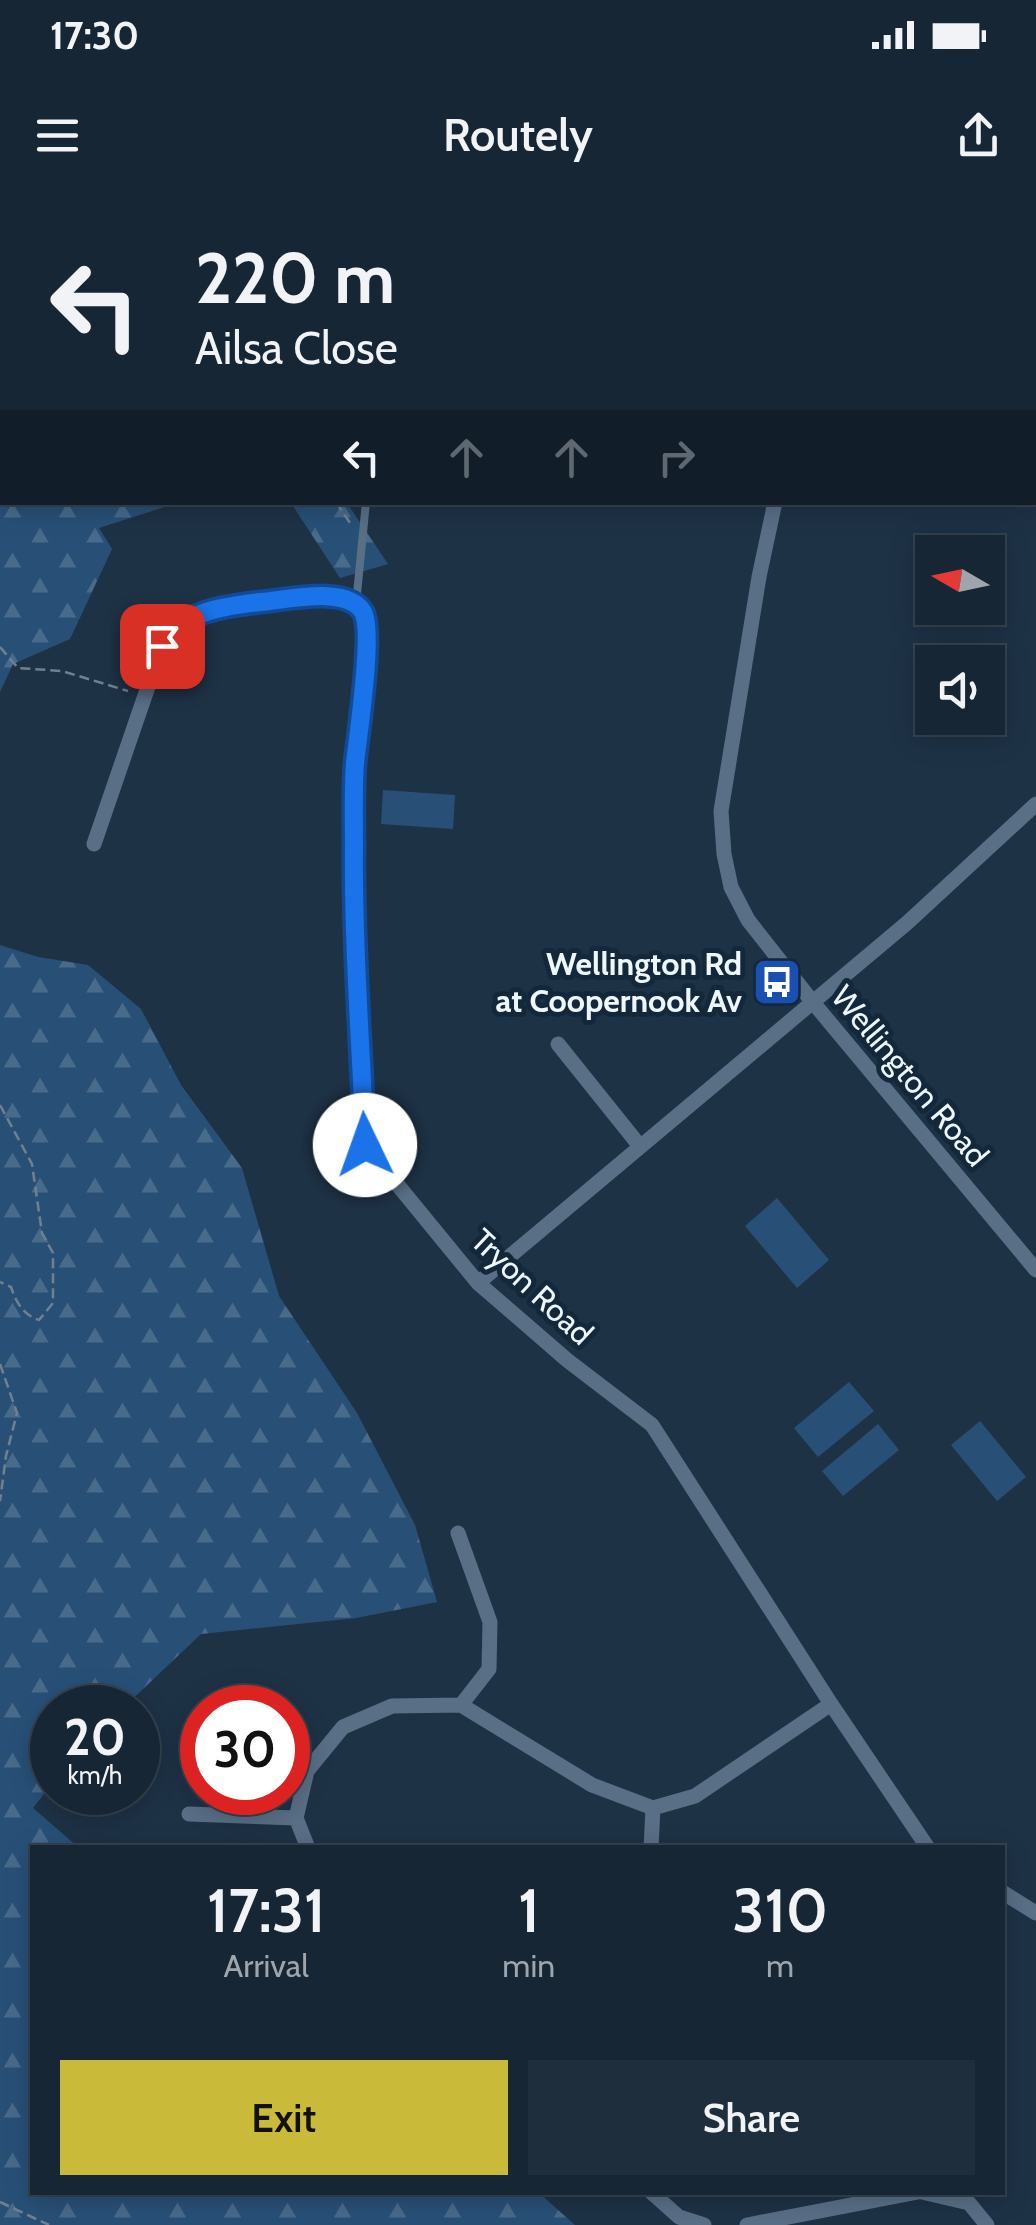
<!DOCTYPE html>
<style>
:root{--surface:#162634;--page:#1f2e3c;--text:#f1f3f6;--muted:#9ea5ac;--line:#35434f;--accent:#caba3a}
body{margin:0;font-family:Cabin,sans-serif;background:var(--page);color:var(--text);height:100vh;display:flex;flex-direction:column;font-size:38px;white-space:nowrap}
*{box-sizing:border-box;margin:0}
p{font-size:32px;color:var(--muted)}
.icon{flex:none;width:55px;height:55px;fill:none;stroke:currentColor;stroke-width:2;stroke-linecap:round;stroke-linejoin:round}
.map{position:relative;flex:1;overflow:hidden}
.details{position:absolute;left:30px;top:1645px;width:975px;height:350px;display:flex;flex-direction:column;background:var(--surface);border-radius:0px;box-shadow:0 5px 25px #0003,0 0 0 2px var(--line)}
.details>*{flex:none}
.guide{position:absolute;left:0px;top:0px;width:1038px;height:305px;box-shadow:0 5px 25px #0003,0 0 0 2px var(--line);background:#162634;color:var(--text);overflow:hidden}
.needle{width:65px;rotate:279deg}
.controls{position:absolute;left:915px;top:335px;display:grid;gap:20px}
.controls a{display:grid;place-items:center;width:90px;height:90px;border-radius:0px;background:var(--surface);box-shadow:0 5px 25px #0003,0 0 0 2px var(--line);font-size:50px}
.speed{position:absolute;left:30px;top:1485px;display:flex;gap:20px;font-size:50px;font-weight:700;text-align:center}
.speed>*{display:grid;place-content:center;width:130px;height:130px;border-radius:50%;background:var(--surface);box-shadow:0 5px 25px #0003,0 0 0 2px var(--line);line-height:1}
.speed small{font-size:25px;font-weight:400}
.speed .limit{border:15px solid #d22;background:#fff;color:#111}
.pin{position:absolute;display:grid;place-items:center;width:85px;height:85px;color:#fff;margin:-42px;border-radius:20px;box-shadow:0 5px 15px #0006}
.me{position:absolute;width:110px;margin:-55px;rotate:357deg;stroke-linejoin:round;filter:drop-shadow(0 0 8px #0008)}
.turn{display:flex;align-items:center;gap:35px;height:210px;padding:0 30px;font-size:45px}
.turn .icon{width:130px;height:130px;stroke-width:2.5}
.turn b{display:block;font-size:70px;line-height:85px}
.lanes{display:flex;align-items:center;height:95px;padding:0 30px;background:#0003;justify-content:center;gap:50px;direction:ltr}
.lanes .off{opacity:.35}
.eta{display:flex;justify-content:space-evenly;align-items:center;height:170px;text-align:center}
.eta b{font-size:60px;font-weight:600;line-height:70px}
.action{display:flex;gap:20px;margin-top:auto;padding:20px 30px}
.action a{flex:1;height:115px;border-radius:0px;background:var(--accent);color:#111;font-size:40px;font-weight:600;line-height:115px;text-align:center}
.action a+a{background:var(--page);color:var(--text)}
.status{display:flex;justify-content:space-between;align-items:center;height:70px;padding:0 50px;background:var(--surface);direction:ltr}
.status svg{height:28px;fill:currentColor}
header{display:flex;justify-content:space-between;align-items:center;height:130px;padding:0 30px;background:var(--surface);font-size:45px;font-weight:600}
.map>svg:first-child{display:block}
.forest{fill:url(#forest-firs)}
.garden{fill:#285077}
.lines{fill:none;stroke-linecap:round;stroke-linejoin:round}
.path{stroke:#718090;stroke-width:2.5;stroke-dasharray:10 5;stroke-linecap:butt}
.lane{stroke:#596f86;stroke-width:8}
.street{stroke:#596f86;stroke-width:15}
.wall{fill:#634d3c}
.building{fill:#735a46;stroke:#503f31;stroke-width:2.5}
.route-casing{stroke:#114b97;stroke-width:25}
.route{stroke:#1a73e8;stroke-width:18}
.labels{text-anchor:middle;stroke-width:10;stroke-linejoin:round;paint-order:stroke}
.poi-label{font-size:32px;font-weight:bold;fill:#eef6fe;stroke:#14283c;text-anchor:end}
.street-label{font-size:32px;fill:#eef6fe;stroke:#14283c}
</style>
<div class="status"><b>17:30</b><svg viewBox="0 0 49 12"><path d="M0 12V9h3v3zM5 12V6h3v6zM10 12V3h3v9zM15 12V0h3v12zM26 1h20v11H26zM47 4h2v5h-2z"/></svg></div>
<header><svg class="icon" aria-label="menu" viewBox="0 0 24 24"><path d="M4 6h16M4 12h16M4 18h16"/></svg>Routely<svg class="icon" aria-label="share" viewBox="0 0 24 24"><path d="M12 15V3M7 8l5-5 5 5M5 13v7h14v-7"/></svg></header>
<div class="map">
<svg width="1036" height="2025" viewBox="0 0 1036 2025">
<defs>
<pattern id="forest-firs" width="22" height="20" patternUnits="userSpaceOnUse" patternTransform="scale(2.5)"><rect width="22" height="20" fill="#285077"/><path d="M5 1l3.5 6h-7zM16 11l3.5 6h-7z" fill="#486a8b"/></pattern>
</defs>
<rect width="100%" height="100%" fill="#1e3246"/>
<path class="forest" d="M0,0L315,2H2V302L177,303L99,328L112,349L70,439L13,464L0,492Z
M291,303H347L388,364L340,378Z
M0,745L38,757L88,765L141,809L181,885L242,968L279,1096L357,1213L415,1325L437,1402L356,1418L201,1434L124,1507L52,1508V1584L33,1608L78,1647L32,1648V1992L539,1993L575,2025H0Z"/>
<path class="garden" d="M383,590L455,595L453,629L381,624Z
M777,998L829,1060L797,1088L745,1026Z
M849,1182L874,1211L818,1257L794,1228Z
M980,1221L1026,1277L997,1301L951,1245Z
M878,1224L899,1250L843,1296L822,1271Z"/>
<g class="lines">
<path class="path" d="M61,2L62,0
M0,103L2,100
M336,302L352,326
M0,447L18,468L62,471L128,491
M0,905L32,964L42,1033L53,1053V1103L39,1120C23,1115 16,1102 11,1087L0,1082
M0,1164L17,1213L6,1256L0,1301
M0,2002L49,2025"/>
<path class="lane" d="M356,404L366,302"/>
<path class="street" d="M1011,0L1018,2
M495,2L498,0
M943,2L945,0
M1035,8L1036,9
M775,302L759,377L721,611L724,654L731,687L748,720L811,800L1036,1070
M94,644L162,446L171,429L197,414L230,406L324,395L356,404L364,414L367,439L355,571L353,694L365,945L478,1083L567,1160L652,1225L831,1504L928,1648
M558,844L639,945
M478,1083L907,723L1036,604
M458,1333L490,1422L489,1469L461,1505
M189,1614L296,1618
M308,1648L296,1618L307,1571L343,1527L392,1506L461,1505L592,1585L653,1608L695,1596L831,1504
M651,1648L653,1608
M1002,1692L1036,1713
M651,1992L679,2017L704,2025
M922,1992L969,2003L987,2025
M747,2025L918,1992"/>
</g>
<path class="wall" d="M708,0H753L752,2H710Z"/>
<path class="building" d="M723,0H741L740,2H730Z"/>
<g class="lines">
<g class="route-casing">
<path id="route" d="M162,446C182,411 224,406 261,402C287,400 347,385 363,412C374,432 358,535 355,563C353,591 354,619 354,647C353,746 361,846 365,945"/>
</g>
<use href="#route" class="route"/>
</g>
<defs>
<g id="bus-square" transform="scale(2.5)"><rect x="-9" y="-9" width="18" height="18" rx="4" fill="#1a4fb4" stroke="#14283c"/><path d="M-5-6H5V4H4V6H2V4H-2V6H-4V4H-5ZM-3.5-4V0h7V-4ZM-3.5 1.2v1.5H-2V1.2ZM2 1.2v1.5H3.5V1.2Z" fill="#fff"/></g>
</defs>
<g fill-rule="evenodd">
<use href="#bus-square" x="777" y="782"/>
</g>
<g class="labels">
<g class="poi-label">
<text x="742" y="775">Wellington Rd<tspan x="742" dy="37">at Coopernook Av</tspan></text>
</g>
<g class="street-label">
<text transform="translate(910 876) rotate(50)" y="11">Wellington Road</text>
<text transform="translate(532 1087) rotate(43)" y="11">Tryon Road</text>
</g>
</g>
</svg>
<div class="controls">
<a><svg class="needle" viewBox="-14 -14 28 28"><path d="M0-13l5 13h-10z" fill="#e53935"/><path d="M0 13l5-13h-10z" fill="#9ea5ac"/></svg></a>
<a><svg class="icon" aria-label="sound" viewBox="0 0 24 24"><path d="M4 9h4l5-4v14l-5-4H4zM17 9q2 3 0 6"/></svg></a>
</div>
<div class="speed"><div>20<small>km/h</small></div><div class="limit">30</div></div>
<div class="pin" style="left:162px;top:446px;background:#d93025"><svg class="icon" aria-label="arrive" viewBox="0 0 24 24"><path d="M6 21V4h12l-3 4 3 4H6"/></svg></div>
<svg class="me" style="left:365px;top:945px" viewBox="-20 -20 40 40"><circle r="19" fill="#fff"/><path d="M0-13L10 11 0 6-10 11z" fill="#1a73e8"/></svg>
<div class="guide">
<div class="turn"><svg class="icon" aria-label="left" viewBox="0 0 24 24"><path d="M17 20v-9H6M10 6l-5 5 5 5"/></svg><div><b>220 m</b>Ailsa Close</div></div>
<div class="lanes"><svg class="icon" aria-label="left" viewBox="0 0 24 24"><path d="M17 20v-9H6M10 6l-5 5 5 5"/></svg><svg class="icon off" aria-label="ahead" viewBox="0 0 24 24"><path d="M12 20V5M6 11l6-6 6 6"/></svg><svg class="icon off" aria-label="ahead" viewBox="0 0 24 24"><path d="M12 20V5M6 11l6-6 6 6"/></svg><svg class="icon off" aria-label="right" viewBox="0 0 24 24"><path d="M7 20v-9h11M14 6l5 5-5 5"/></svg></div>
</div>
<section class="details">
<div class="eta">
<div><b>17:31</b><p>Arrival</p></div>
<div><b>1</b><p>min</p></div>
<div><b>310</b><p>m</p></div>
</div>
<div class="action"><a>Exit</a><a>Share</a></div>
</section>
</div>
